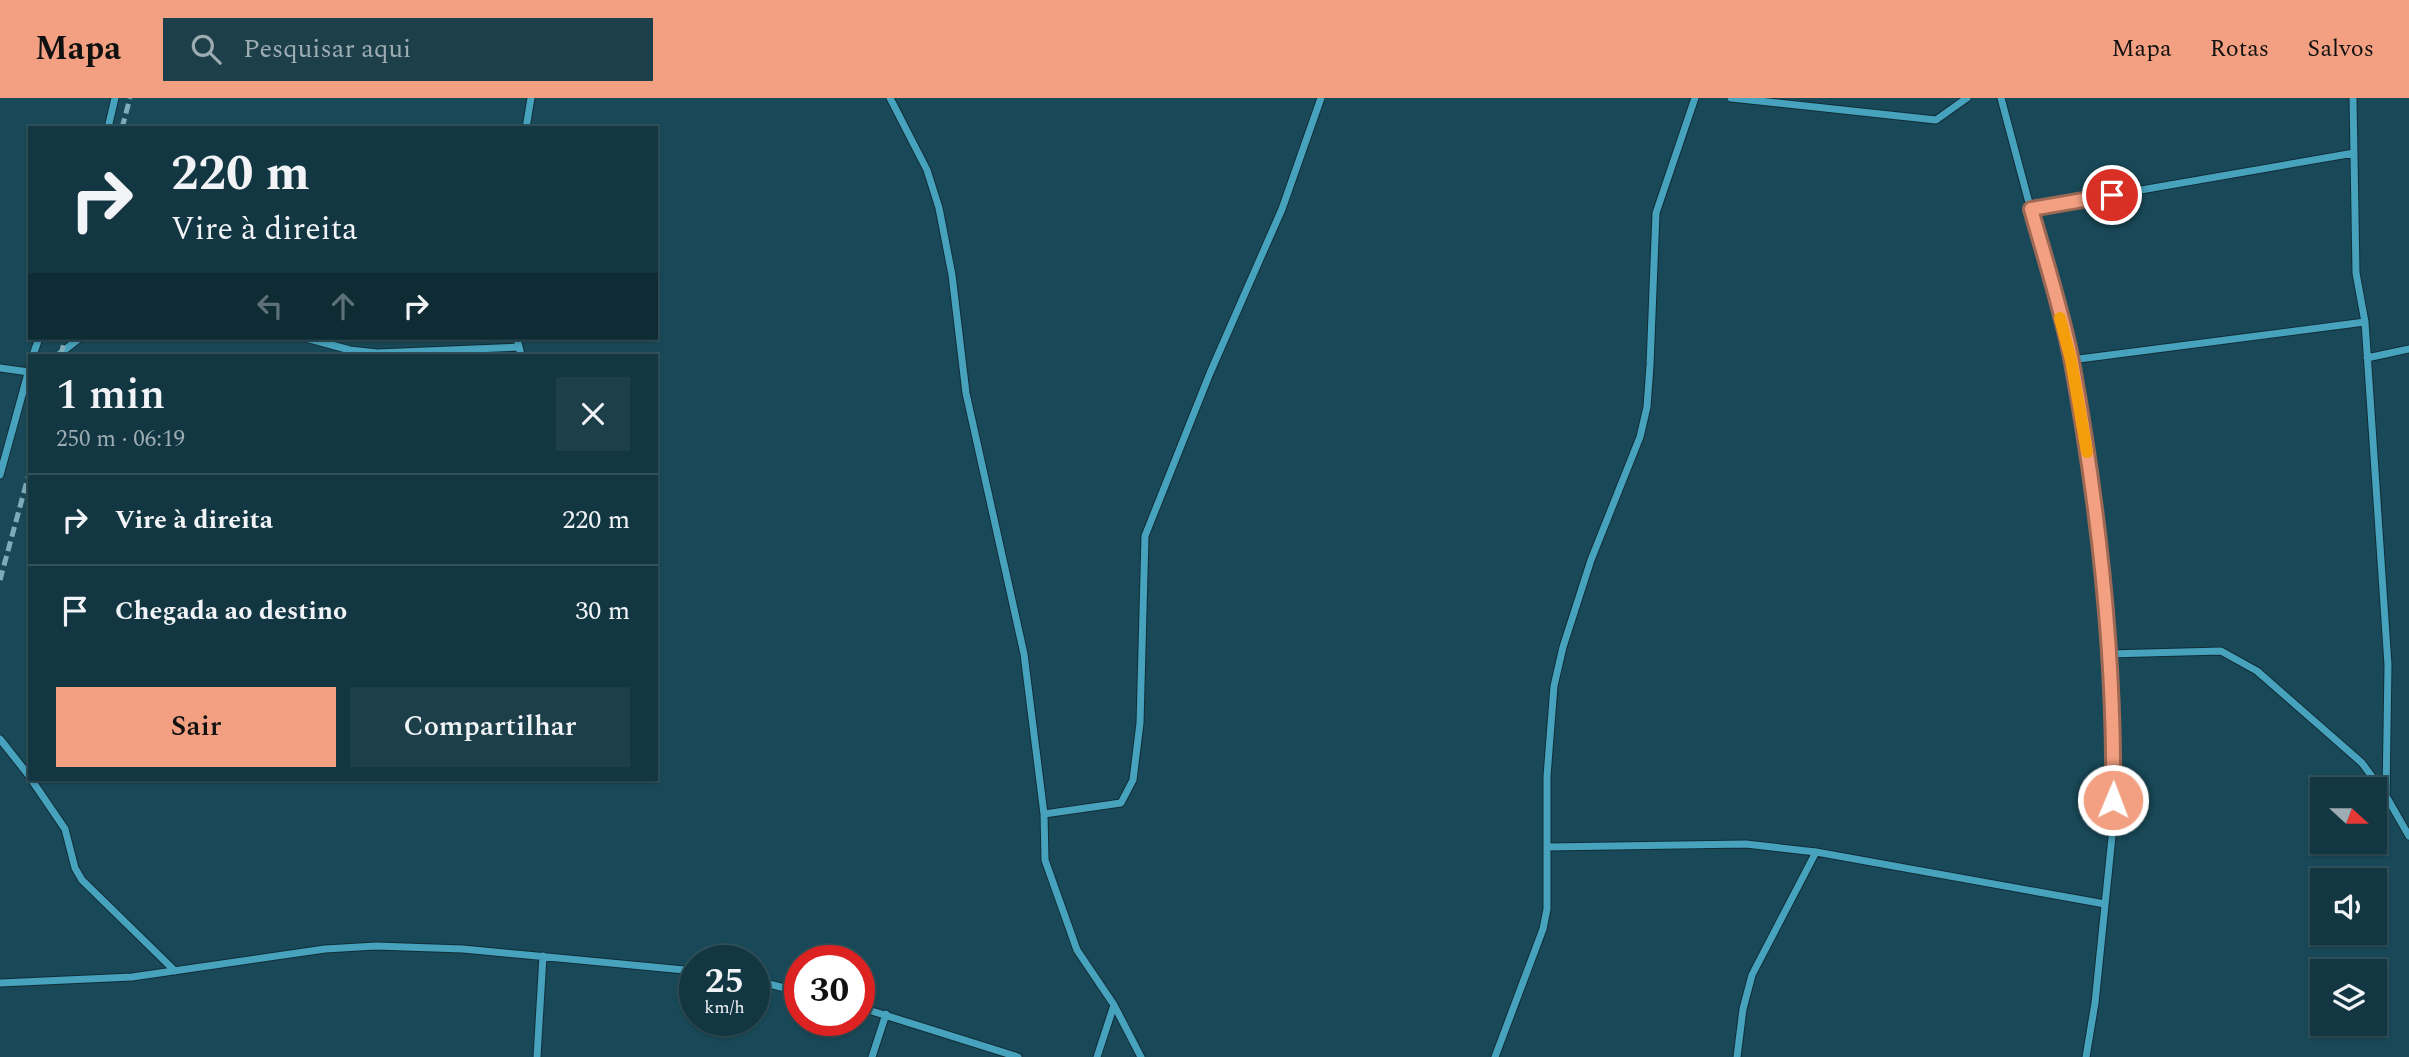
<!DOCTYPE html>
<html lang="pt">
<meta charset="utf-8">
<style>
:root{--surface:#133742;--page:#1c3f49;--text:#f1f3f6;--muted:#9dacb2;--line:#32515b;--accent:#f2a081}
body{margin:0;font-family:Spectral,serif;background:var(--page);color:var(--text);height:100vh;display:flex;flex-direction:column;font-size:26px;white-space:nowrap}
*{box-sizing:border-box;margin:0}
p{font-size:23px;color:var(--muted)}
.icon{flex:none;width:38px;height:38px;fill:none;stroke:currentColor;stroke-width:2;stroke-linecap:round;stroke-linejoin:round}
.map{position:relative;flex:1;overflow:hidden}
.details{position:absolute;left:28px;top:256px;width:630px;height:427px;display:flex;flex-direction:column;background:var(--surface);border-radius:0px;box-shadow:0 2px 5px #0004,0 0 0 2px var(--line)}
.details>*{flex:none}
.banner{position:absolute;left:28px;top:28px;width:630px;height:214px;border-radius:0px;box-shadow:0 2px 5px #0004,0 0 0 2px var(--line);background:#133742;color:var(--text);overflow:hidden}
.needle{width:46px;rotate:111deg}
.controls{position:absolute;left:2310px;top:679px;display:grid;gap:14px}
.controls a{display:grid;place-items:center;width:77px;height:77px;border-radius:0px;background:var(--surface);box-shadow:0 2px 5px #0004,0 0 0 2px var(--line);font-size:35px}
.speed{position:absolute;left:679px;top:847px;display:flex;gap:14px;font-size:35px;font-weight:700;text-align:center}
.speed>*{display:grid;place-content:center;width:91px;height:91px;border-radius:50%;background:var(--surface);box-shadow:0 2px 5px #0004,0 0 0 2px var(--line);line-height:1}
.speed small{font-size:18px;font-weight:400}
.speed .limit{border:10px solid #d22;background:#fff;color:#111}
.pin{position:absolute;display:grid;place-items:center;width:60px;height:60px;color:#fff;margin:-30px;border:4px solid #fff;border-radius:50%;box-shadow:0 2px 7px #0007}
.me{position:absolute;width:77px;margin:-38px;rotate:1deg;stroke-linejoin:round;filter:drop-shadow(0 0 5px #0008)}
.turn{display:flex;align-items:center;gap:24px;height:147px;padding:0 28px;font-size:32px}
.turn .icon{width:91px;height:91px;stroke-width:2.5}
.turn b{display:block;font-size:49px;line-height:60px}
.lanes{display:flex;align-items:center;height:66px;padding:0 28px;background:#0003;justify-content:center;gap:35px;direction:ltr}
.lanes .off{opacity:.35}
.round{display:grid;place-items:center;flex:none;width:74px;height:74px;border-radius:0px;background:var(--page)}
.overview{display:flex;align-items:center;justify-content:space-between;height:119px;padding:0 28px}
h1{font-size:42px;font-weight:600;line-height:52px}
.primary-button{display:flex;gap:14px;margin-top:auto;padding:14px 28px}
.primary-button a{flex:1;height:80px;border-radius:0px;background:var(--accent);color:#111;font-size:28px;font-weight:600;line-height:80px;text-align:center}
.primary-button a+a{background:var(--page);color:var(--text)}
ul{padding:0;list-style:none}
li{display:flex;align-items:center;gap:21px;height:91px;padding:0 28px;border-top:2px solid var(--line)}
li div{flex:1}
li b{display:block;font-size:26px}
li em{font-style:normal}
header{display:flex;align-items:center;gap:42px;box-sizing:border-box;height:98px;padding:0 35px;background:var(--accent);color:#111}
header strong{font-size:33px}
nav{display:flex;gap:38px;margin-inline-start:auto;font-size:24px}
.search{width:490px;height:63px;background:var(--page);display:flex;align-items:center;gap:18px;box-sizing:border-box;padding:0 24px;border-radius:0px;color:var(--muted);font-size:26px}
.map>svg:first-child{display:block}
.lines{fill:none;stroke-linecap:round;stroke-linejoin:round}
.minor-casing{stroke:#112d36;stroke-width:9}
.minor{stroke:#47a2bd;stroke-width:7}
.rail{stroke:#7fabb9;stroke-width:5;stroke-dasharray:10 5;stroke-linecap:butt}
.route-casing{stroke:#9d6854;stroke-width:18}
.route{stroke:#f2a081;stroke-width:12}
.slow{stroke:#f59e0b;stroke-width:12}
</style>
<header>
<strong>Mapa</strong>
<div class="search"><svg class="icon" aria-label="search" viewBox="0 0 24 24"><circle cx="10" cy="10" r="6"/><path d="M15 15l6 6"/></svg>Pesquisar aqui</div>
<nav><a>Mapa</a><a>Rotas</a><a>Salvos</a></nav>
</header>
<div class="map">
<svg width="2409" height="959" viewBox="0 0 2409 959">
<rect width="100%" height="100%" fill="#194958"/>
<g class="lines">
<g class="minor-casing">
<path id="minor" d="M890,0L927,72L939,110L952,177L966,295L1024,556L1044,716L1045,762L1077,852L1114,907L1141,959
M1731,0L1936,22L1967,0
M2001,0L2071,262L2092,383L2108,556L2114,646L2113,729L2095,905L2086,959
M2353,0L2356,175L2365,224L2388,567L2386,698
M108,30L115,0
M526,30L531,0
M2031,111L2354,55
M306,240L350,252L377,255L519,249
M517,240L521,257
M33,257L39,240
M58,257L80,240
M2367,260L2409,251
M2071,262L2365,224
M0,270L29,274
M0,377L30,268
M2108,556L2221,553L2257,573L2362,665L2386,698L2409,738
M0,641L30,679
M31,681L65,731L75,770L82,782L175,873
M1044,716L1121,705L1133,682L1140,625L1145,438L1210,275L1282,111L1321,0
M1547,749L1746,746L1816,754L2105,806
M754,882L800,894
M0,885L132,879L325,851L376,848L463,851L695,873
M859,909L1018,959
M537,959L543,858
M872,959L886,916
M1097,959L1114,907
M1495,959L1543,831L1547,811V678L1554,588L1563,549L1591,462L1640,339L1647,309L1650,267L1656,115L1695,0
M1737,959L1743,911L1752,877L1816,754"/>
</g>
<use href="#minor" class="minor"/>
<path class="rail" d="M122,30L130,0
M61,257L65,240
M0,482L30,372"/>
</g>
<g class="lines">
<g class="route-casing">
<path id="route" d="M2112,97L2031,111C2045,161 2062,213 2072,264C2098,406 2115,558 2113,702"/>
</g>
<use href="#route" class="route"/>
<path class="slow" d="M2060,220L2071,262L2087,354"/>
</g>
</svg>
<div class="controls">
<a><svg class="needle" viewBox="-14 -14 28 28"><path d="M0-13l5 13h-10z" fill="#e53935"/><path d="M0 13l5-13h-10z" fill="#9dacb2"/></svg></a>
<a><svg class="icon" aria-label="sound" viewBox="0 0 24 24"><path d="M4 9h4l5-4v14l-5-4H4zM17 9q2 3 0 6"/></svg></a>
<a><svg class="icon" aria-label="layers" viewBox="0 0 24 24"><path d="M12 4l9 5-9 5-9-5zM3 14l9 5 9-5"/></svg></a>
</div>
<div class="speed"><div>25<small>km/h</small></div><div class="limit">30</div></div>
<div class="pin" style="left:2112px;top:97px;background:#d93025"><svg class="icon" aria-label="arrive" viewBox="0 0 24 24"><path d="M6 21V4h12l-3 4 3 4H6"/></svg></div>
<svg class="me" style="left:2113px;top:702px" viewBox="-20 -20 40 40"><circle r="17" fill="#f2a081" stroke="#fff" stroke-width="3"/><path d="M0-11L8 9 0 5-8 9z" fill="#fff"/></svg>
<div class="banner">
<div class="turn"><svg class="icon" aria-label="right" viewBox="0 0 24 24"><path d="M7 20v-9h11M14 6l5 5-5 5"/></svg><div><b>220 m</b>Vire à direita</div></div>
<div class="lanes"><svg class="icon off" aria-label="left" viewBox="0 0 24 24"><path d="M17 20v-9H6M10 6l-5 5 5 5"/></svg><svg class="icon off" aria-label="ahead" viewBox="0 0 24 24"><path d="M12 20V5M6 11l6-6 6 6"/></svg><svg class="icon" aria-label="right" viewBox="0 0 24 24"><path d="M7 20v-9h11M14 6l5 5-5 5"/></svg></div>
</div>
<section class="details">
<div class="overview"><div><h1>1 min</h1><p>250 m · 06:19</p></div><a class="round"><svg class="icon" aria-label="close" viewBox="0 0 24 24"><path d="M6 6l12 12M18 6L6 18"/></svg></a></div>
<ul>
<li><svg class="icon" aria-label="right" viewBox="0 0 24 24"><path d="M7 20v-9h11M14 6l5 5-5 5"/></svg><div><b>Vire à direita</b></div><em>220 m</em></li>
<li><svg class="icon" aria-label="arrive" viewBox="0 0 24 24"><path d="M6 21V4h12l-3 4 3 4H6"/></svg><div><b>Chegada ao destino</b></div><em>30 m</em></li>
</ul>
<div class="primary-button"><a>Sair</a><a>Compartilhar</a></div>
</section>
</div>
